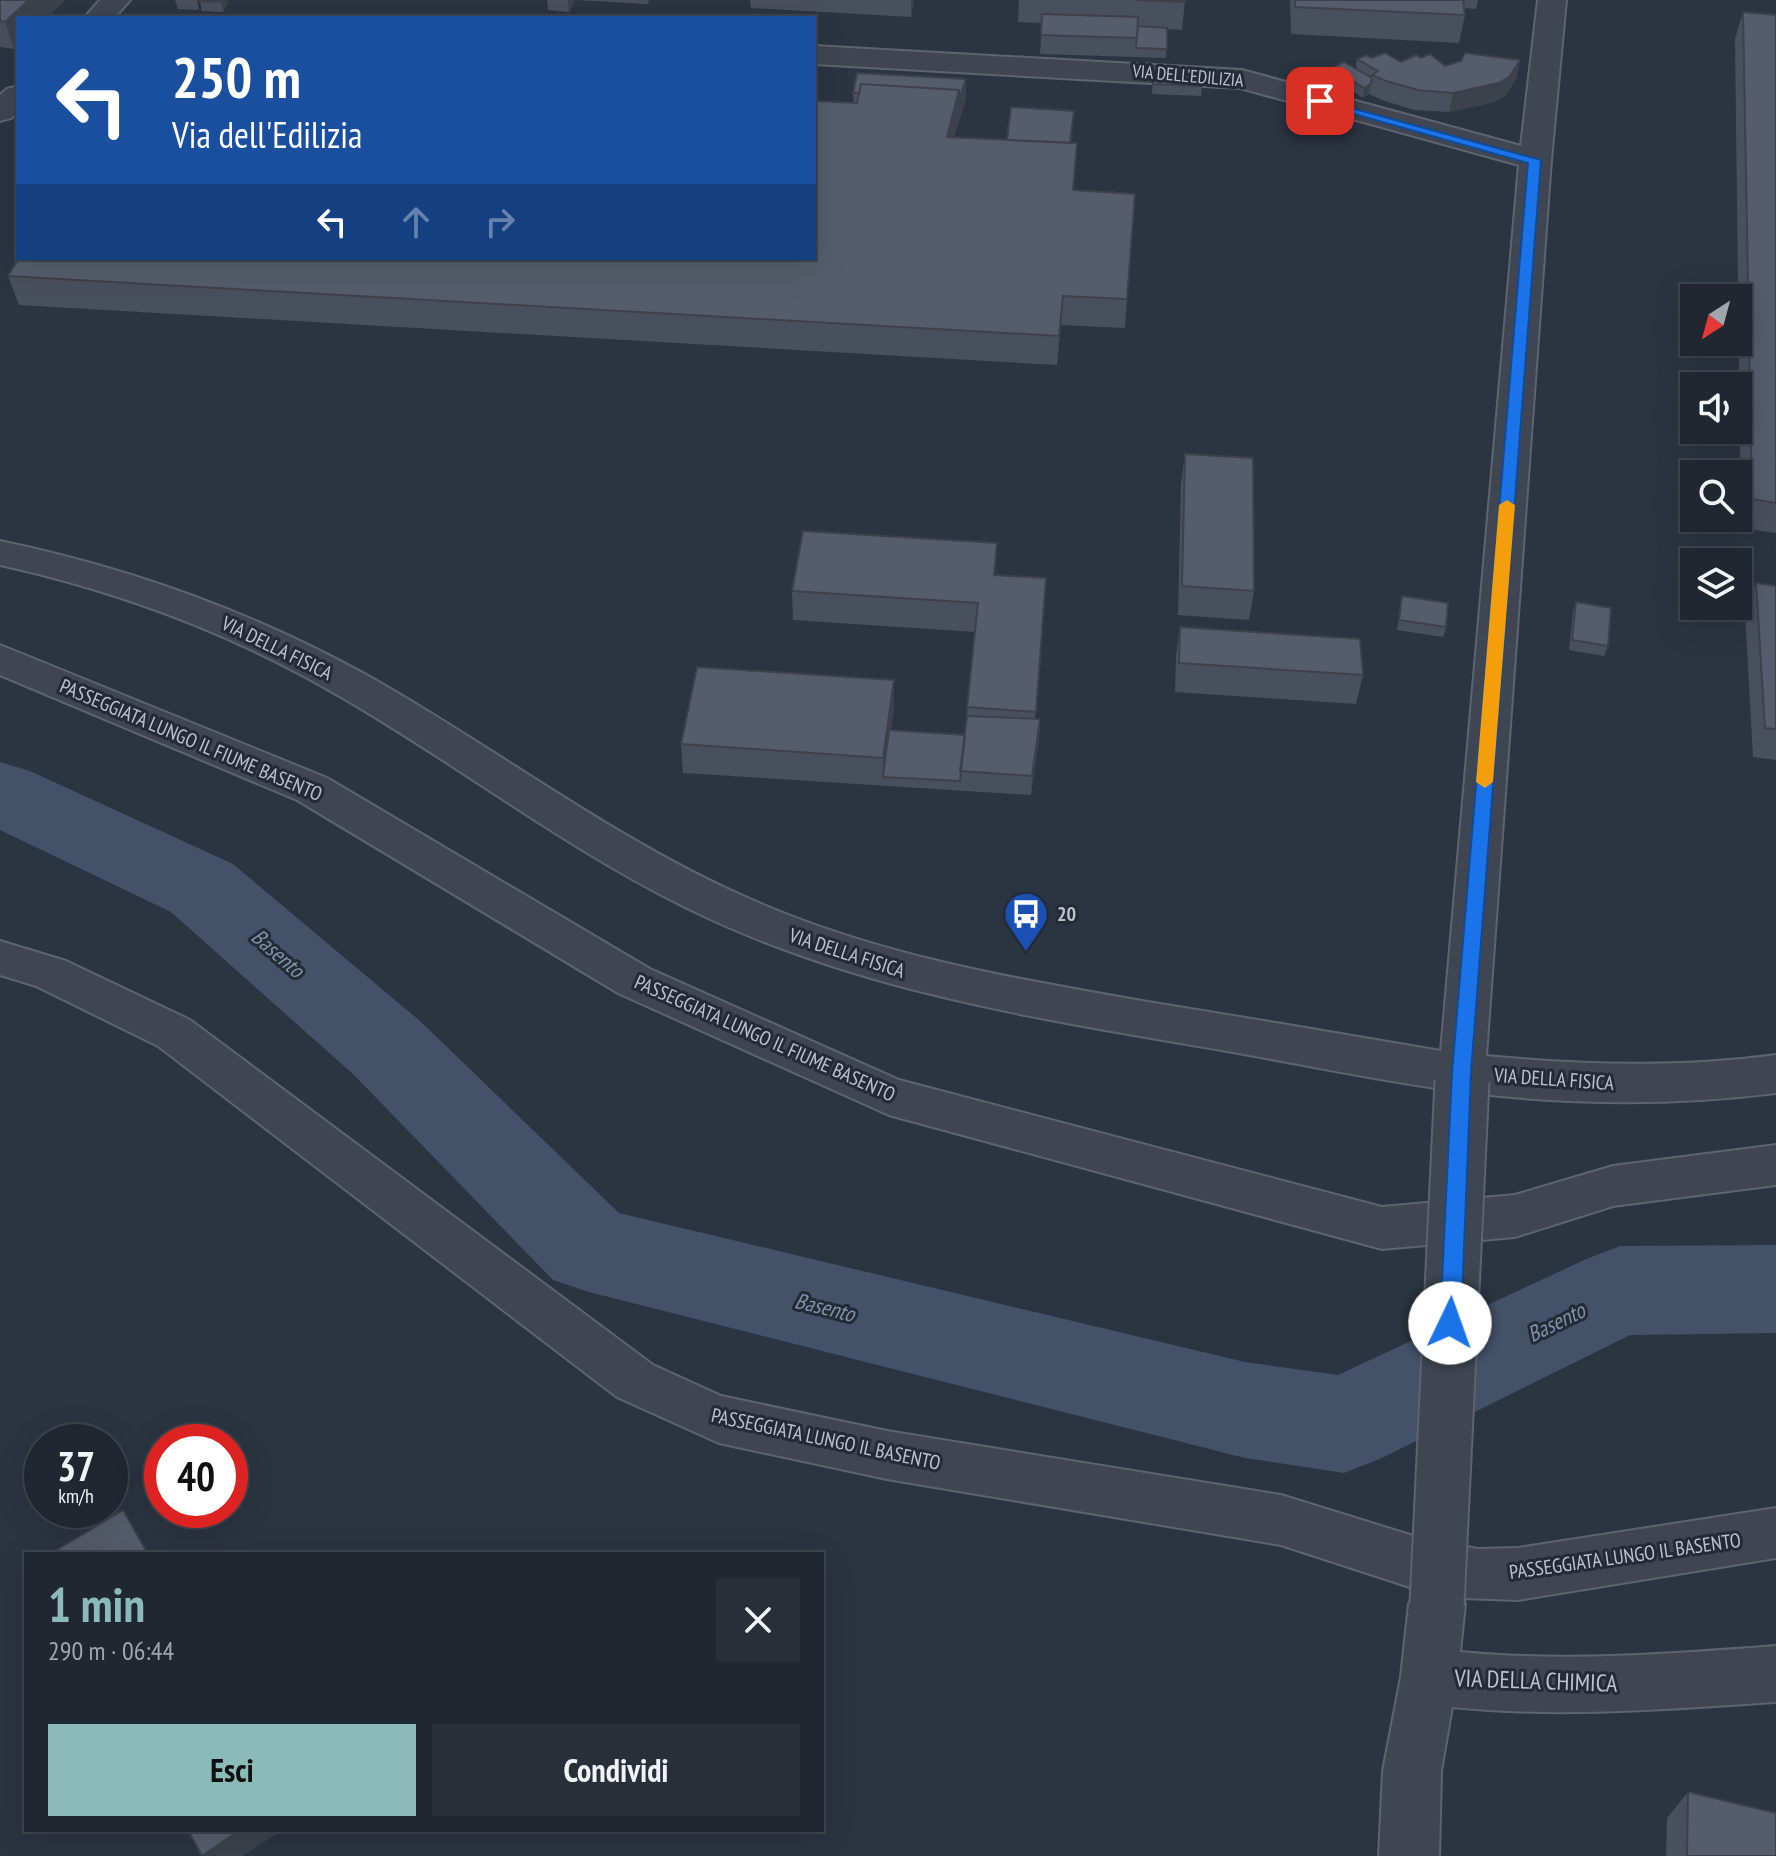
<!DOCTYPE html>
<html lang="it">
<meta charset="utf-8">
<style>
:root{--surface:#202731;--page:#282f39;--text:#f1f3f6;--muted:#a2a5ab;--line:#3d444d;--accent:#8bbbb9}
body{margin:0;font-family:"PT Sans Narrow",sans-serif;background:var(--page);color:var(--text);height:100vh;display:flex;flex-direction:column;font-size:30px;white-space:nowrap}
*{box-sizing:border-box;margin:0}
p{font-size:26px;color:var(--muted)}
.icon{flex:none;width:44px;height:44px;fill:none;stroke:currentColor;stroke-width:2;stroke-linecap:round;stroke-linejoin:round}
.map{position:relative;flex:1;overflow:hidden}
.details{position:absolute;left:24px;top:1552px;width:800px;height:280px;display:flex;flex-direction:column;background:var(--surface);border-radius:0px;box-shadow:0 8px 32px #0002,0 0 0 2px var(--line)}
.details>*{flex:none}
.top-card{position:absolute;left:16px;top:16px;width:800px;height:244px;border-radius:0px;box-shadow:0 8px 32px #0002,0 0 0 2px var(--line);background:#1a4fa0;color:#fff;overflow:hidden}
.needle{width:52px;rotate:216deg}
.controls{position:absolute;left:1680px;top:284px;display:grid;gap:16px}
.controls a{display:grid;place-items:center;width:72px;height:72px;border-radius:0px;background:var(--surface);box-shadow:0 8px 32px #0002,0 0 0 2px var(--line);font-size:40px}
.speed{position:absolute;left:24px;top:1424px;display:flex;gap:16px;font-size:40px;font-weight:700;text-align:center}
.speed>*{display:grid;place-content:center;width:104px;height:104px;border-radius:50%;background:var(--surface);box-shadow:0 8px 32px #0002,0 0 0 2px var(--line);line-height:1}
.speed small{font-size:20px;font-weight:400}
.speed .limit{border:12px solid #d22;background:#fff;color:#111}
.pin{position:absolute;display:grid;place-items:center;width:68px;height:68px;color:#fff;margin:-34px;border-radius:16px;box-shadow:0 4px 12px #0006}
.me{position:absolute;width:88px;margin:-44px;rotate:3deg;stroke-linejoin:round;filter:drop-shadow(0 0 6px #0008)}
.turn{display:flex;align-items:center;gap:28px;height:168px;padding:0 24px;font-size:36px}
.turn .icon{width:104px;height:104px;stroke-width:2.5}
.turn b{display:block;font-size:56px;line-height:68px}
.lanes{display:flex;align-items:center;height:76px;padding:0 24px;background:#0003;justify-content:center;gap:40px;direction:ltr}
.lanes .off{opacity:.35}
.round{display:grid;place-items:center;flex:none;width:84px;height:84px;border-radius:0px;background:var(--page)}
.headline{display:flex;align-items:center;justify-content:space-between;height:136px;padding:0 24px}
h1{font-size:48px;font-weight:700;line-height:60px;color:var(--accent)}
.cta{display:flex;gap:16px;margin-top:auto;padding:16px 24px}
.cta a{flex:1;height:92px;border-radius:0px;background:var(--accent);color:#111;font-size:32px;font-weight:700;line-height:92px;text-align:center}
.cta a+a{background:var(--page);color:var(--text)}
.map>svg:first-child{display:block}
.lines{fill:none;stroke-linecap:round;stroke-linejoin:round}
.river{fill:#435268;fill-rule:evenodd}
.minor-casing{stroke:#5d646f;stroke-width:4}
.minor{fill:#3f4651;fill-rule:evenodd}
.minor-bridge-far1-casing{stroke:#5d646f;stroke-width:45;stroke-linecap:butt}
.minor-bridge-casing{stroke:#5d646f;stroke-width:57;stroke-linecap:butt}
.minor-bridge-far1{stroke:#3f4651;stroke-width:41}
.minor-bridge{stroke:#3f4651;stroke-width:53}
.wall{fill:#49505d}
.shaded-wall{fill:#3c414c}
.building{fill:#555d6c;stroke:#3c414c;stroke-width:2}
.route{fill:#1a73e8;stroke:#114b97;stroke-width:2}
.slow{fill:#f59e0b}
.labels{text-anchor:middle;stroke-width:6;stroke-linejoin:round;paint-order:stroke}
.far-street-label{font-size:18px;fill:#bcc2cb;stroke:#232b37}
.street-label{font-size:20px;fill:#bcc2cb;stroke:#232b37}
.poi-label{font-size:20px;font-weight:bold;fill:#bcc2cb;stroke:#232b37;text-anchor:start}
.water-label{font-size:22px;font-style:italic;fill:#8192aa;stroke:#232b37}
.near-street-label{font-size:24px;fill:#bcc2cb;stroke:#232b37}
</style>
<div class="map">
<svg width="1776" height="1856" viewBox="0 0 1776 1856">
<rect width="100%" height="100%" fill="#2b3441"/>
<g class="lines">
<path class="river" d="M0,762L30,771L233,864L420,1021L619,1213L1245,1362L1338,1375L1584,1260L1620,1246L1776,1245V1333L1630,1335L1382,1458L1344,1473L1245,1458L589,1292L553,1280L354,1075L171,912L0,830Z"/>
<g class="minor-casing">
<path id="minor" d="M100,0H130L114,18H84Z
M1538,0H1566L1551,160L1486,1056C1584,1065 1679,1068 1776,1055V1093C1672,1106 1568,1105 1464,1092C1383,1082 1302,1064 1221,1050C1035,1018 854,991 683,906C564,847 458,765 343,698C236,635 122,592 0,565V541C130,568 253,612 370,677C499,750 616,841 752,900C877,955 1009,978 1142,1001C1242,1017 1341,1034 1441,1051L1519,165L1240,88L814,64V46L1242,70L1521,146Z
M18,86V112L11,118L0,121V95L7,89Z
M0,645L327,778L650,969L899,1080L1382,1207L1515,1195L1613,1166L1776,1145V1185L1613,1206L1515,1237L1382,1249L889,1115L618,993L297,800L0,675Z
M0,941L66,961L190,1020L653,1365L721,1396L887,1431L1281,1495L1423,1539L1478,1549L1518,1548L1776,1508V1558L1518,1600L1462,1598L1465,1604L1460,1652C1565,1662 1671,1654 1776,1646V1702C1668,1709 1560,1718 1452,1707L1441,1771L1439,1856H1379L1383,1771L1401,1677L1409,1604L1416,1589L1281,1545L887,1479L719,1443L617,1397L158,1046L36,986L0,975Z"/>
</g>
<use href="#minor" class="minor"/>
<g class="minor-bridge-far1-casing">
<path id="minor-bridge-far1" d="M1462,1083V1073"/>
</g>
<g class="minor-bridge-casing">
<path id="minor-bridge" d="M1437,1604L1462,1081"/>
</g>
<use href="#minor-bridge-far1" class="minor-bridge-far1"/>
<use href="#minor-bridge" class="minor-bridge"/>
</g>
<path class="wall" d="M0,0L18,18V46L14,49L0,47Z
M175,0H197L199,10L178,9Z
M547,0H575L569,12L548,10Z
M576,0H649L648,4Z
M750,0H914L911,17L751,8Z
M1019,0H1185L1182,30L1167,29L1166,58L1040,54L1042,23L1018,22Z
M1290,0H1478L1476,9L1464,8L1465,15L1459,43L1291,34Z
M200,1H229L223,12L202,11Z
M1743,12L1776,15V533L1741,528L1735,39Z
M1371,58L1401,62L1421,58L1445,66L1520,60L1516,79L1506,95L1495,102L1449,112L1414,110L1382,100L1369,94L1363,98L1331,78L1332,68L1356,69L1357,59Z
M1153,75L1202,86L1201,96L1152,94Z
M853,93L966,98L954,137L1007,140L1074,111L1071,143L1074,190L1127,299L1125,328L1061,325L1057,365L19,305L8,276L814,258L854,103Z
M1185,454L1254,591L1249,620L1178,615L1181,483Z
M995,575L1046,578L1035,719H1040L1039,739L1031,795L683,773L681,744L894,680V709L891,730L965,735L975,632L793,620L792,591Z
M1756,583L1776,586V760L1753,757L1745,612Z
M1402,596L1446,627L1443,637L1397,630Z
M1576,602L1608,646L1604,656L1569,650L1573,612Z
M1180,627L1363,675L1356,704L1175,692L1176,656Z
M1688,1792L1776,1856H1666L1667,1818Z"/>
<path class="shaded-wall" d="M29,0H66L47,18H18V46L14,49L5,22Z
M222,0L229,1L223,12L221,2Z
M568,0H575L569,12Z
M911,0H914L911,17Z
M1520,60L1516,79L1506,95L1495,102L1449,112L1453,93Z
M966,79V98L959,119V99Z
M1371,84L1369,94L1363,98L1364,88Z
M959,90V119L947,165V137Z
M1063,296L1061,325L1057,365L1059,336Z
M894,680V709L885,777H883V758Z
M1040,719L1039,739L1031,795L1032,776Z
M240,1830H282L243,1856H202Z"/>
<path class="building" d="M0,0H29L5,22L0,21Z
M201,0H222L221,2L200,1Z
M1136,0H1185V2Z
M1295,0H1463L1465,15L1295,7Z
M1743,12L1776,15V503L1752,499Z
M1042,14L1138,17L1137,38L1041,35Z
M1138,26L1167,28V49L1136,48Z
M1385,53L1401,62L1416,55L1421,58L1430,54L1445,66L1461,61L1465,53L1520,60L1510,76L1499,83L1453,93L1418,90L1386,81L1372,75L1378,71L1357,59L1366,55L1371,58Z
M1344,62L1372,78L1371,84L1364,88L1332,68Z
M857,73L966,79L959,99V90L861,84L859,93H853Z
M1153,75L1202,81V86L1153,84Z
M861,84L959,90L947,137L1077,143L1073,190L1135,194L1127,299L1063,296L1059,336L8,276L19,258H814V101L857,103Z
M1011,107L1074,111L1070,143L1007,140Z
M1185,454L1253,458L1254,591L1182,586Z
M803,531L997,543L994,575L1046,578L1036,712L967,707L978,603L792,591Z
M1756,583L1776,586V729L1765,728Z
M1402,596L1448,603L1446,627L1399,620Z
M1576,602L1611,608L1608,646L1572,640Z
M1180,627L1360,639L1363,675L1179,663Z
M697,667L894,680L883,758L681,744Z
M967,716L1040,719L1032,776L960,771Z
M889,730L965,735L960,781L883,777Z
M123,1510L148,1554H50Z
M1688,1792L1776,1813V1856H1687Z
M188,1830H240L202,1856Z"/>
<path class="route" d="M1315,98L1541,160L1471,1073L1461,1323L1458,1329L1450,1332L1443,1329L1440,1323L1452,1073L1528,163L1315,103Z"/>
<path class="slow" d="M1507,500L1515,505L1493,782L1485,788L1476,782L1499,505Z"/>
<defs>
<g id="bus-pin" transform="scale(2.3)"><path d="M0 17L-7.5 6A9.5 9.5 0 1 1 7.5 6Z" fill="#1a4fb4" stroke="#232b37"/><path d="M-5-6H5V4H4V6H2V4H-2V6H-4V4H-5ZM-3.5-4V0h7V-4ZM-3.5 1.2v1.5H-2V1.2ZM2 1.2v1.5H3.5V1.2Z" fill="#fff"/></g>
</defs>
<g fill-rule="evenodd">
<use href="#bus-pin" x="1026" y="914"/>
</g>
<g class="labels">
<g class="far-street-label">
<text transform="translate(1188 76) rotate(5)" y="6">VIA DELL'EDILIZIA</text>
</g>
<g class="street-label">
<text transform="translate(277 648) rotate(26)" y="7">VIA DELLA FISICA</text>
<text transform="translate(191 740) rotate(23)" y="7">PASSEGGIATA LUNGO IL FIUME BASENTO</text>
<text transform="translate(847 953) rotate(18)" y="7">VIA DELLA FISICA</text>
<text transform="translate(765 1038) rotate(24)" y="7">PASSEGGIATA LUNGO IL FIUME BASENTO</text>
<text transform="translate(1554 1079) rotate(4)" y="7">VIA DELLA FISICA</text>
<text transform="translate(826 1439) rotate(12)" y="7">PASSEGGIATA LUNGO IL BASENTO</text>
<text transform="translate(1625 1556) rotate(-8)" y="7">PASSEGGIATA LUNGO IL BASENTO</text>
</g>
<g class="poi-label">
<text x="1057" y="921">20</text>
</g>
<g class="water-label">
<text transform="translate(278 953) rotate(41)" y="8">Basento</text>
<text transform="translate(825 1307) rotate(14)" y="8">Basento</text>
<text transform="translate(1556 1322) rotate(-26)" y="8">Basento</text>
</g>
<g class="near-street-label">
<text transform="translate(1536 1681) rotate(2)" y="8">VIA DELLA CHIMICA</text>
</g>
</g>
</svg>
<div class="controls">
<a><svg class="needle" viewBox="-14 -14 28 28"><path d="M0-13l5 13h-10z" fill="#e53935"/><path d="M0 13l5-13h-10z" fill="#a2a5ab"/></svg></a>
<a><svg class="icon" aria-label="sound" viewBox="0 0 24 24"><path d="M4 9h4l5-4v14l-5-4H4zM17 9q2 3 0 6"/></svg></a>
<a><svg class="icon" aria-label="search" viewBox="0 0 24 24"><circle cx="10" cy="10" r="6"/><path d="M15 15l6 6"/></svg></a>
<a><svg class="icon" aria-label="layers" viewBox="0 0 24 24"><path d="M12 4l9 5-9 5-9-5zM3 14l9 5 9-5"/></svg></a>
</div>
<div class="speed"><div>37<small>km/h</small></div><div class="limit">40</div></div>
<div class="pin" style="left:1320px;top:101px;background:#d93025"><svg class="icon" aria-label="arrive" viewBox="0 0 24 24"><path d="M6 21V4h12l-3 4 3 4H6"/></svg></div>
<svg class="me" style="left:1450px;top:1323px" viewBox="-20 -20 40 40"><circle r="19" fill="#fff"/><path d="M0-13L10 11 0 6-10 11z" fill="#1a73e8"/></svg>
<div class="top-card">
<div class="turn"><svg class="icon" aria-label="left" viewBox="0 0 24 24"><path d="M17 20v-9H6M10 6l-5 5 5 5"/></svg><div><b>250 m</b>Via dell'Edilizia</div></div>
<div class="lanes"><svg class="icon" aria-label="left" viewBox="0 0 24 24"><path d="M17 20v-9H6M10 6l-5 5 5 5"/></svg><svg class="icon off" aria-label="ahead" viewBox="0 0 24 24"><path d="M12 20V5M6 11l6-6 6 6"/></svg><svg class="icon off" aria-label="right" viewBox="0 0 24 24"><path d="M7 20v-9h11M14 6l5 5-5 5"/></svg></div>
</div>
<section class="details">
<div class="headline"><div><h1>1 min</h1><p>290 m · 06:44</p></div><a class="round"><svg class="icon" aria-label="close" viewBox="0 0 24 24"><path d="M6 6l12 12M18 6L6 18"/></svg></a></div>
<div class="cta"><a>Esci</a><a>Condividi</a></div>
</section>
</div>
